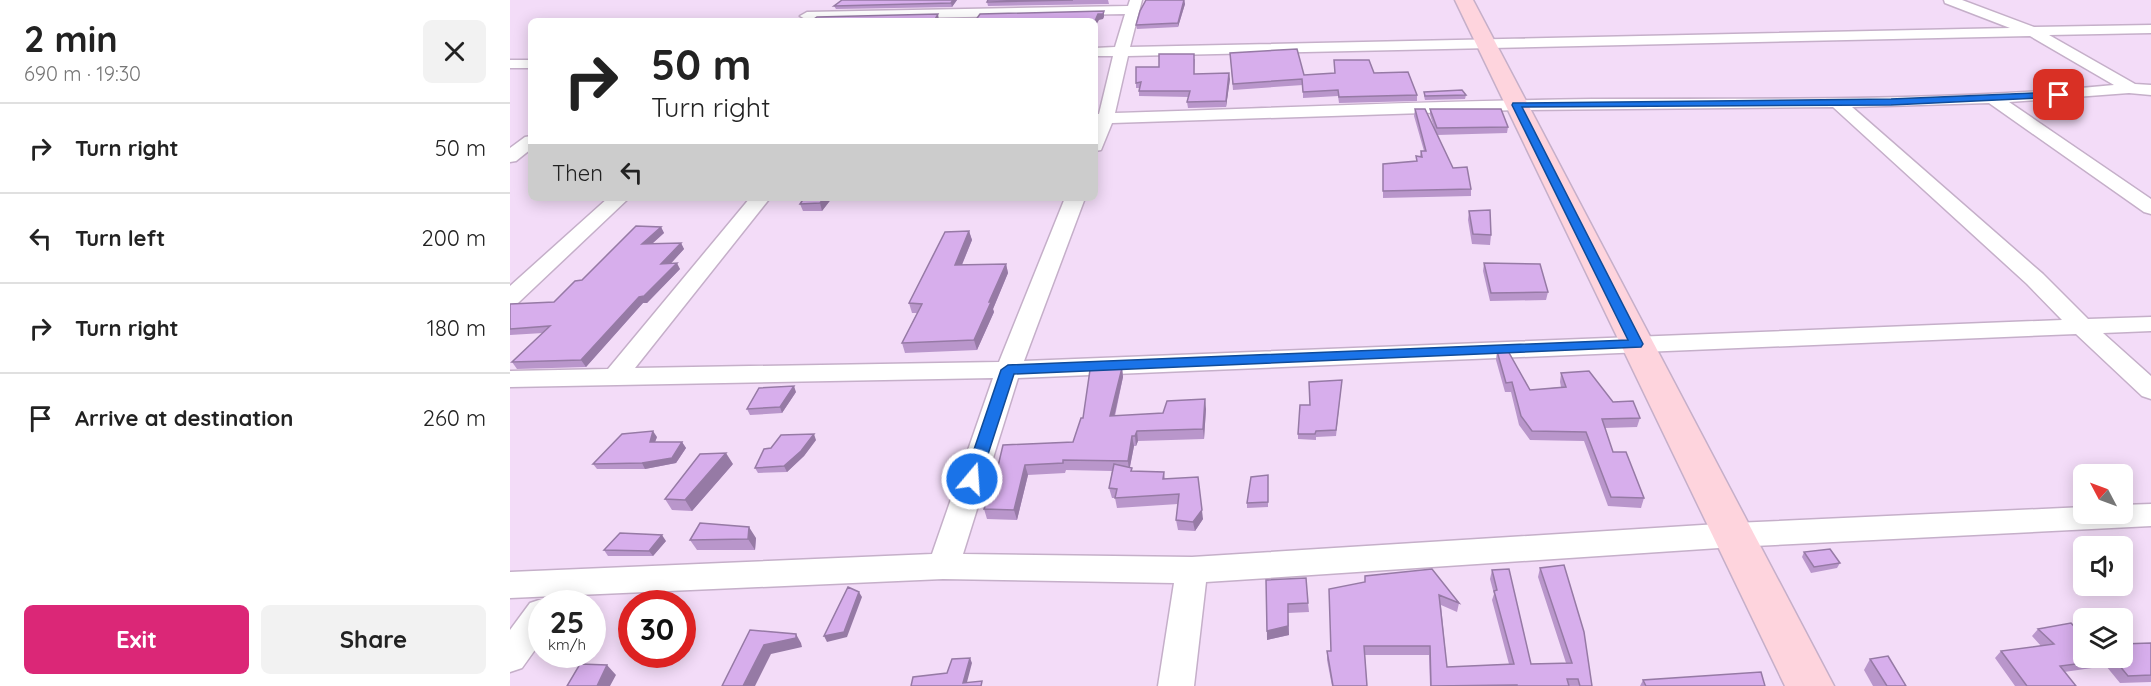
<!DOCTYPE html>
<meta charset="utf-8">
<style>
:root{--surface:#fff;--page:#f2f2f2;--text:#222;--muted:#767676;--line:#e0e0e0;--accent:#db2777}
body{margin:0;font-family:Quicksand,sans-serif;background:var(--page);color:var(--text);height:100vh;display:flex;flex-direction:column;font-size:22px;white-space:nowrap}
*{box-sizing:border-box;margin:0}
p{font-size:20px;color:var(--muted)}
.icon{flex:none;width:33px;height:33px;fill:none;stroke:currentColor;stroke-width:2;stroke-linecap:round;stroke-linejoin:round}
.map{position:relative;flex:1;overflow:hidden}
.sheet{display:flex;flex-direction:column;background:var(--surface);width:510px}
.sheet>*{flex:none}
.guide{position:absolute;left:18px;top:18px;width:570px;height:183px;border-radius:9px;box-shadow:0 3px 15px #0003;background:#fff;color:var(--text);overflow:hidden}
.needle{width:39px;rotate:311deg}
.buttons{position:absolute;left:1563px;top:464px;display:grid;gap:12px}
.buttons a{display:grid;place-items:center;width:60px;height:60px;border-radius:9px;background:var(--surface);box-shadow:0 3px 15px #0003;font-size:30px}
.speed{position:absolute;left:18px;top:590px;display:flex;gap:12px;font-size:30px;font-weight:700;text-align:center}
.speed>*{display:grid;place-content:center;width:78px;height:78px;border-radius:50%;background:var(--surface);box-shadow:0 3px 15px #0003;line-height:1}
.speed small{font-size:15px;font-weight:400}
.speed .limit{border:9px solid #d22;background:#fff;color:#111}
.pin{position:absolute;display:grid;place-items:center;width:51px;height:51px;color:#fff;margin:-26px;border-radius:12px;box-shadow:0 3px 9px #0006}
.me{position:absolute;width:66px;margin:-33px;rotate:18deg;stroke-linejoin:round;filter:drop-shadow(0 0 4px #0008)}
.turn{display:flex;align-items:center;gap:21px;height:126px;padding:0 24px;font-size:27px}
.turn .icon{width:78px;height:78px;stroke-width:2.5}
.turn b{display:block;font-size:42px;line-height:51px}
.then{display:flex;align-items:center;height:57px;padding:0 24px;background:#0003;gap:12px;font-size:22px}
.round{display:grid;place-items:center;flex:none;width:63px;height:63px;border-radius:9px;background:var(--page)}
.summary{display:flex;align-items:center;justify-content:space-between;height:102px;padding:0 24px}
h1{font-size:36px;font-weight:700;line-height:45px}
.button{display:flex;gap:12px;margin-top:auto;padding:12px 24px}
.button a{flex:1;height:69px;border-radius:9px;background:var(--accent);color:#fff;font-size:24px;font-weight:700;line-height:69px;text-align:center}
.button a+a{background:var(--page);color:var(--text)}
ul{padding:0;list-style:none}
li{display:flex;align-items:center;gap:18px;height:90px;padding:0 24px;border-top:2px solid var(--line)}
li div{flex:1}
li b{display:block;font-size:22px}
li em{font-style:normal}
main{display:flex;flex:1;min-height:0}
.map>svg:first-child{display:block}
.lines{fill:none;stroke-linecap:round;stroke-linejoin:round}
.street-casing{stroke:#c5afc9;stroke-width:3}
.secondary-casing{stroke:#c5afc9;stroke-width:3}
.street{fill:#fff;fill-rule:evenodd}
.secondary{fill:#fed4dd;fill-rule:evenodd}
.wall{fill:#b996cb}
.shaded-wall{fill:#967aa5}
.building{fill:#d7aeec;stroke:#967aa5;stroke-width:1.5}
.route{fill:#1a73e8;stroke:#114b97;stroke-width:1.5}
</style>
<main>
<section class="sheet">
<div class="summary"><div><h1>2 min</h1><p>690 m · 19:30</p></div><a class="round"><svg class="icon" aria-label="close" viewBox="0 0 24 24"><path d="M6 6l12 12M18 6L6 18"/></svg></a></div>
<ul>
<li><svg class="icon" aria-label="right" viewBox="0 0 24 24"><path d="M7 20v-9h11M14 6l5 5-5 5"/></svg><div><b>Turn right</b></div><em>50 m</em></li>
<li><svg class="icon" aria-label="left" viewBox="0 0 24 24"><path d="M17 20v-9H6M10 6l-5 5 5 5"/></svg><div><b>Turn left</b></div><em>200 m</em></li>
<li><svg class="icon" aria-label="right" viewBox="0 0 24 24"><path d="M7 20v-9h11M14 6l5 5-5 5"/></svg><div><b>Turn right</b></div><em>180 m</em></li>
<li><svg class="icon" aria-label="arrive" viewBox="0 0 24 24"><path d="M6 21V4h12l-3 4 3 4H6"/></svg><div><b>Arrive at destination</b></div><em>260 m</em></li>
</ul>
<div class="button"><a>Exit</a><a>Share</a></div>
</section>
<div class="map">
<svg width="1641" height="686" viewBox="0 0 1641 686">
<rect width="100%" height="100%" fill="#f3dcf8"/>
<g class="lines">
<g class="street-casing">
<path id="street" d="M620,0H632L620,47L1500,28L1435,3L1434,0H1452L1524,27L1641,25V33L1539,35L1625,84L1641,85V95L1619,93L1499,102L1641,199V214L1634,212L1479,103L1342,107L1533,274L1578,319L1641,317V331L1593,333L1641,376V399L1632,396L1566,334L508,378L453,554L682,557L1224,523L1574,507V513H1612V505L1641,504V526L1224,547L696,582L684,686H648L664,583L433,579L0,598V572L422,554L483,378L0,387V371L98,369L240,198H260L125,368L489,362L555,198H575L514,361L1552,320L1517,284L1323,107L1006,110L602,123L591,150L585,151V114H589L603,56H585V48L605,47L615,14L297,20L290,16L297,12L618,6ZM1520,36L1604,85C1431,102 1256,98 1082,99C923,101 764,108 605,113L618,56Z
M0,60H21V68H0Z
M21,136V149L6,161L0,162V148L15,137Z
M98,198H119L8,303L0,305V286Z
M32,599L43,603H32V640L12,668L0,672V630L20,603Z"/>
</g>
<g class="secondary-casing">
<path id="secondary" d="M945,0H963L1324,686H1275Z"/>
</g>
<use href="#street" class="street"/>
<use href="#secondary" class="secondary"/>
</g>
<path class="wall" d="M332,0H447L442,7L326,9L324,6Z
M478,0H598L599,4L478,6L477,2Z
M674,0L675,4L668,27L627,29L626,25Z
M720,53L794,75L825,73L824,60L864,73L907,95V101L829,103L828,96L793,98V85L723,90Z
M685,59L684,74L720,79L716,107L678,108L677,102L679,97L629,96V88H626V83L649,67Z
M914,92L956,95L955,99L915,100L914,96Z
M905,109L924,127L920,115V109L998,127L997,133L927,135L943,168L961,189V196L873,198V164L906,162V156H910L911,151H914L904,116Z
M294,198H322L312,211H293L290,204Z
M959,211L981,235L980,245L962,244L958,220Z
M151,227L154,233L142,244L171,243L174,249L161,263L170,269L137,303H133L76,367L7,369L2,362L33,333L0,335V304L44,302L72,280Z
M459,231L462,240L452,265L496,264L498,273L483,309L484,312L467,350L395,353L392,343L407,313H402L399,303Z
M974,263L1038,292L1036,300L980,301L973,271Z
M987,351L1020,390L1051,387L1050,382L1051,373L1130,418L1127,427L1095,428L1103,452L1134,498L1131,508L1098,506L1074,441L1020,440L1009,425L1001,392H995L986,360Z
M612,368L613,377L605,416L653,413L696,409L694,439L628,441L626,446H624L620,467L622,468V471L654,472L655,479L693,519L685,531L668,530L666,520L668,504L607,508L605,498H602L599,488L602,471L556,470L555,473L518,475L507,520L477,519L474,509L484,483L493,445L563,442L573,418Z
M832,380L826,436L806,437V440L788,439V434L800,405Z
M286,392L272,413L240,415L237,409Z
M147,437L145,442H172L176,448L166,463L135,469H87L83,464Z
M306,440L294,456L277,472L248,473L245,468L261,448Z
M223,464L182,511L162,510L155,499Z
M758,481V507L737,508V503Z
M246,538L245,550H187L180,540Z
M156,541L143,556H98L94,550Z
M1294,552L1330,563L1327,568L1301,573L1292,557Z
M1030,568L1082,686H920L919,655H855L857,686H822L817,660V651H821L922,569L949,603L947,612L931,605L937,667L999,664L982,600L984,594L980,579L982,570L1021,664L1056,663L1028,577Z
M756,580L798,603L799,612L778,613L779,635L757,640Z
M1528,629L1574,657L1641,643V682L1610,683L1596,666L1554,672L1566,686H1505L1485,658L1491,651L1531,646L1522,636Z
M1360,659L1396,686H1363L1354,670Z
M1133,680L1255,686H1130Z"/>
<path class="shaded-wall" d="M443,0H447L442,7L441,3Z
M674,0L675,4L668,27V23Z
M594,11V17L593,19L589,20L585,27V21L588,14Z
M428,14L429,20L428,21H424Z
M719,73L720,79L716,107V101Z
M314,198H322L312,211L310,203Z
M151,227L154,233L135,250L132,244Z
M459,231L462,240L448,274L445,265Z
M171,243L174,249L155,270L151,264Z
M167,263L170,269L137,303H133L76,367L71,360L129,297Z
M496,264L498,273L483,309L484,312L467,350L464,340L479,302Z
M612,368L613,377L602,426L600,416Z
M284,386L286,392L272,413L270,407Z
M695,399L696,409L694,439L693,429Z
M143,431L147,437L143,447L140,442Z
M627,431L628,441L626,446L625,436Z
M304,434L306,440L294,456L277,472L274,466Z
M622,436L624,446L619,471L618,461Z
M172,442L176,448L166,463L135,469L132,463Z
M216,453L223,464L182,511L175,500Z
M515,465L518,475L507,520L504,510Z
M688,477L693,519L685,531L683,522Z
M239,527L246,538L245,550L238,539Z
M152,535L156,541L143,556L139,551Z
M349,592L352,597L337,637L317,642L314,636Z
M778,613L779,635L757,640V631Z
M286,634L291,643L292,647L261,654L245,686H233L254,645Z
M460,658L462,663L456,686L453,683Z
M97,665L106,675L100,686H87Z"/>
<path class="building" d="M332,0H443L441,3L324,6Z
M478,0H563L477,2Z
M636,0H674L668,23L626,25L630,11Z
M594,11L593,14H588L585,21H465L470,14Z
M428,14L424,21H301L307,17Z
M787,49L794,75L825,73L824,60H859L864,73L898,72L907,95L829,97L828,90L793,92L792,79L723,84L720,53Z
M649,54H684V74L719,73L716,101L677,102L680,91H629L631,82L626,83V67H649Z
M952,90L956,95L915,96L914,92Z
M905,109H915L943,168L957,167L961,189L873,191V164L907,161L906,156L912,157L911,151H916Z
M920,109H991L998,127L927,128Z
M294,198H314L310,203L290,204Z
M980,210L981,235L963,234L959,211Z
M126,226L151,227L132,244L171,243L151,264L167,263L134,296L129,297L71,360L2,362L40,326L0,329V304L44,302L65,281L72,280Z
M459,231L445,265L496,264L479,302H481L464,340L392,343L412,304L399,303L435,232Z
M974,263L1030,264L1038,292L981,293Z
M987,351H998L1020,390L1056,387L1051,373L1079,371L1103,402L1123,401L1130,418L1092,419L1103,452H1116L1134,498L1101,497L1076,432L1022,431L1011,416L1002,382L996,383Z
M612,368L600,416L653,413L657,401L695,399L693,429L627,431L625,436H622L618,461L553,460V463L515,465L504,510L474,509L484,483L493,445L563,442L571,418H573L580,370Z
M832,380L826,430L806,431L805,434H788L790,405H800L799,382Z
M284,386L270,407L237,409L249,388Z
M143,431L140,442H172L162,458L132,463L83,464L112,434Z
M304,434L291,451L274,466L245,468L254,449L261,448L271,435Z
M216,453L175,500L155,499L190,454Z
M604,464L622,468L621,471L654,472L653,479L688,477L692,510L683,522L666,520L669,494L605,498L607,489L599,488Z
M758,475V502L737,503L741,477Z
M190,523L239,527L238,539L180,540Z
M110,533L152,535L139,551L94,550Z
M1320,549L1330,563L1304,567L1294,552Z
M1054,565L1074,632L1082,686H1070L1068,679H1057L1059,686H1007V685L921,686L920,646H854L857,686H823L817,651H821L819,589L855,582V576L922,569L949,603L929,595L937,667L1004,664L984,591L987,590L982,570L999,569L1021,664L1062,663L1030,568Z
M796,578L798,603L778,604V626L757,631L756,580Z
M338,587L349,592L334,632L314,636Z
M1561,623L1574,637V657H1612V644L1641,643V675L1618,676L1604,659L1550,666L1566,686H1517L1491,651L1544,644L1528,629Z
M240,630L286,634V638L254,645L233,686H212Z
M1378,656L1396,686H1377L1360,659Z
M460,658L453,683L472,681L471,686H401L403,677L437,673L442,659Z
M70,664L97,665L87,686H57Z
M1251,672L1255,686H1136L1133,680Z"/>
<path class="route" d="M1549,92L1552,93V97L1381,105L1012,107L1133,344L1131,347L504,374L470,479L468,483H456L454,479L491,370L498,365L1118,340L1002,105L1003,103L1381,99Z"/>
</svg>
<div class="buttons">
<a><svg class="needle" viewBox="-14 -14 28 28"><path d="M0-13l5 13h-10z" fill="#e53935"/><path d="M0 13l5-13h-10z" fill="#767676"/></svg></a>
<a><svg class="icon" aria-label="sound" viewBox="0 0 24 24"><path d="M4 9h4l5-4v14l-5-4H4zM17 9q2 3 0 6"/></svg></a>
<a><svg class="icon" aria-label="layers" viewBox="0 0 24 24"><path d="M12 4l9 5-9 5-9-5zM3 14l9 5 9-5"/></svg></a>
</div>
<div class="speed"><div>25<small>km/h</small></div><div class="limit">30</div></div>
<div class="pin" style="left:1549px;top:95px;background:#d93025"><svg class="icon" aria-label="arrive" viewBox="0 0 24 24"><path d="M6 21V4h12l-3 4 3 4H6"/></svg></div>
<svg class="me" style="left:462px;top:479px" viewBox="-20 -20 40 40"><circle r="17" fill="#1a73e8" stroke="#fff" stroke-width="3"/><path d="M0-11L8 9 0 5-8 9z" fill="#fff"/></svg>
<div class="guide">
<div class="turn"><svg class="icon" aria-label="right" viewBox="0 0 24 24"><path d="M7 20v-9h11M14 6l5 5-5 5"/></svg><div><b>50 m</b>Turn right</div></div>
<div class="then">Then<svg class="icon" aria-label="left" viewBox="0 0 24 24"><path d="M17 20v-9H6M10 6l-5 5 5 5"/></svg></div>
</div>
</div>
</main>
